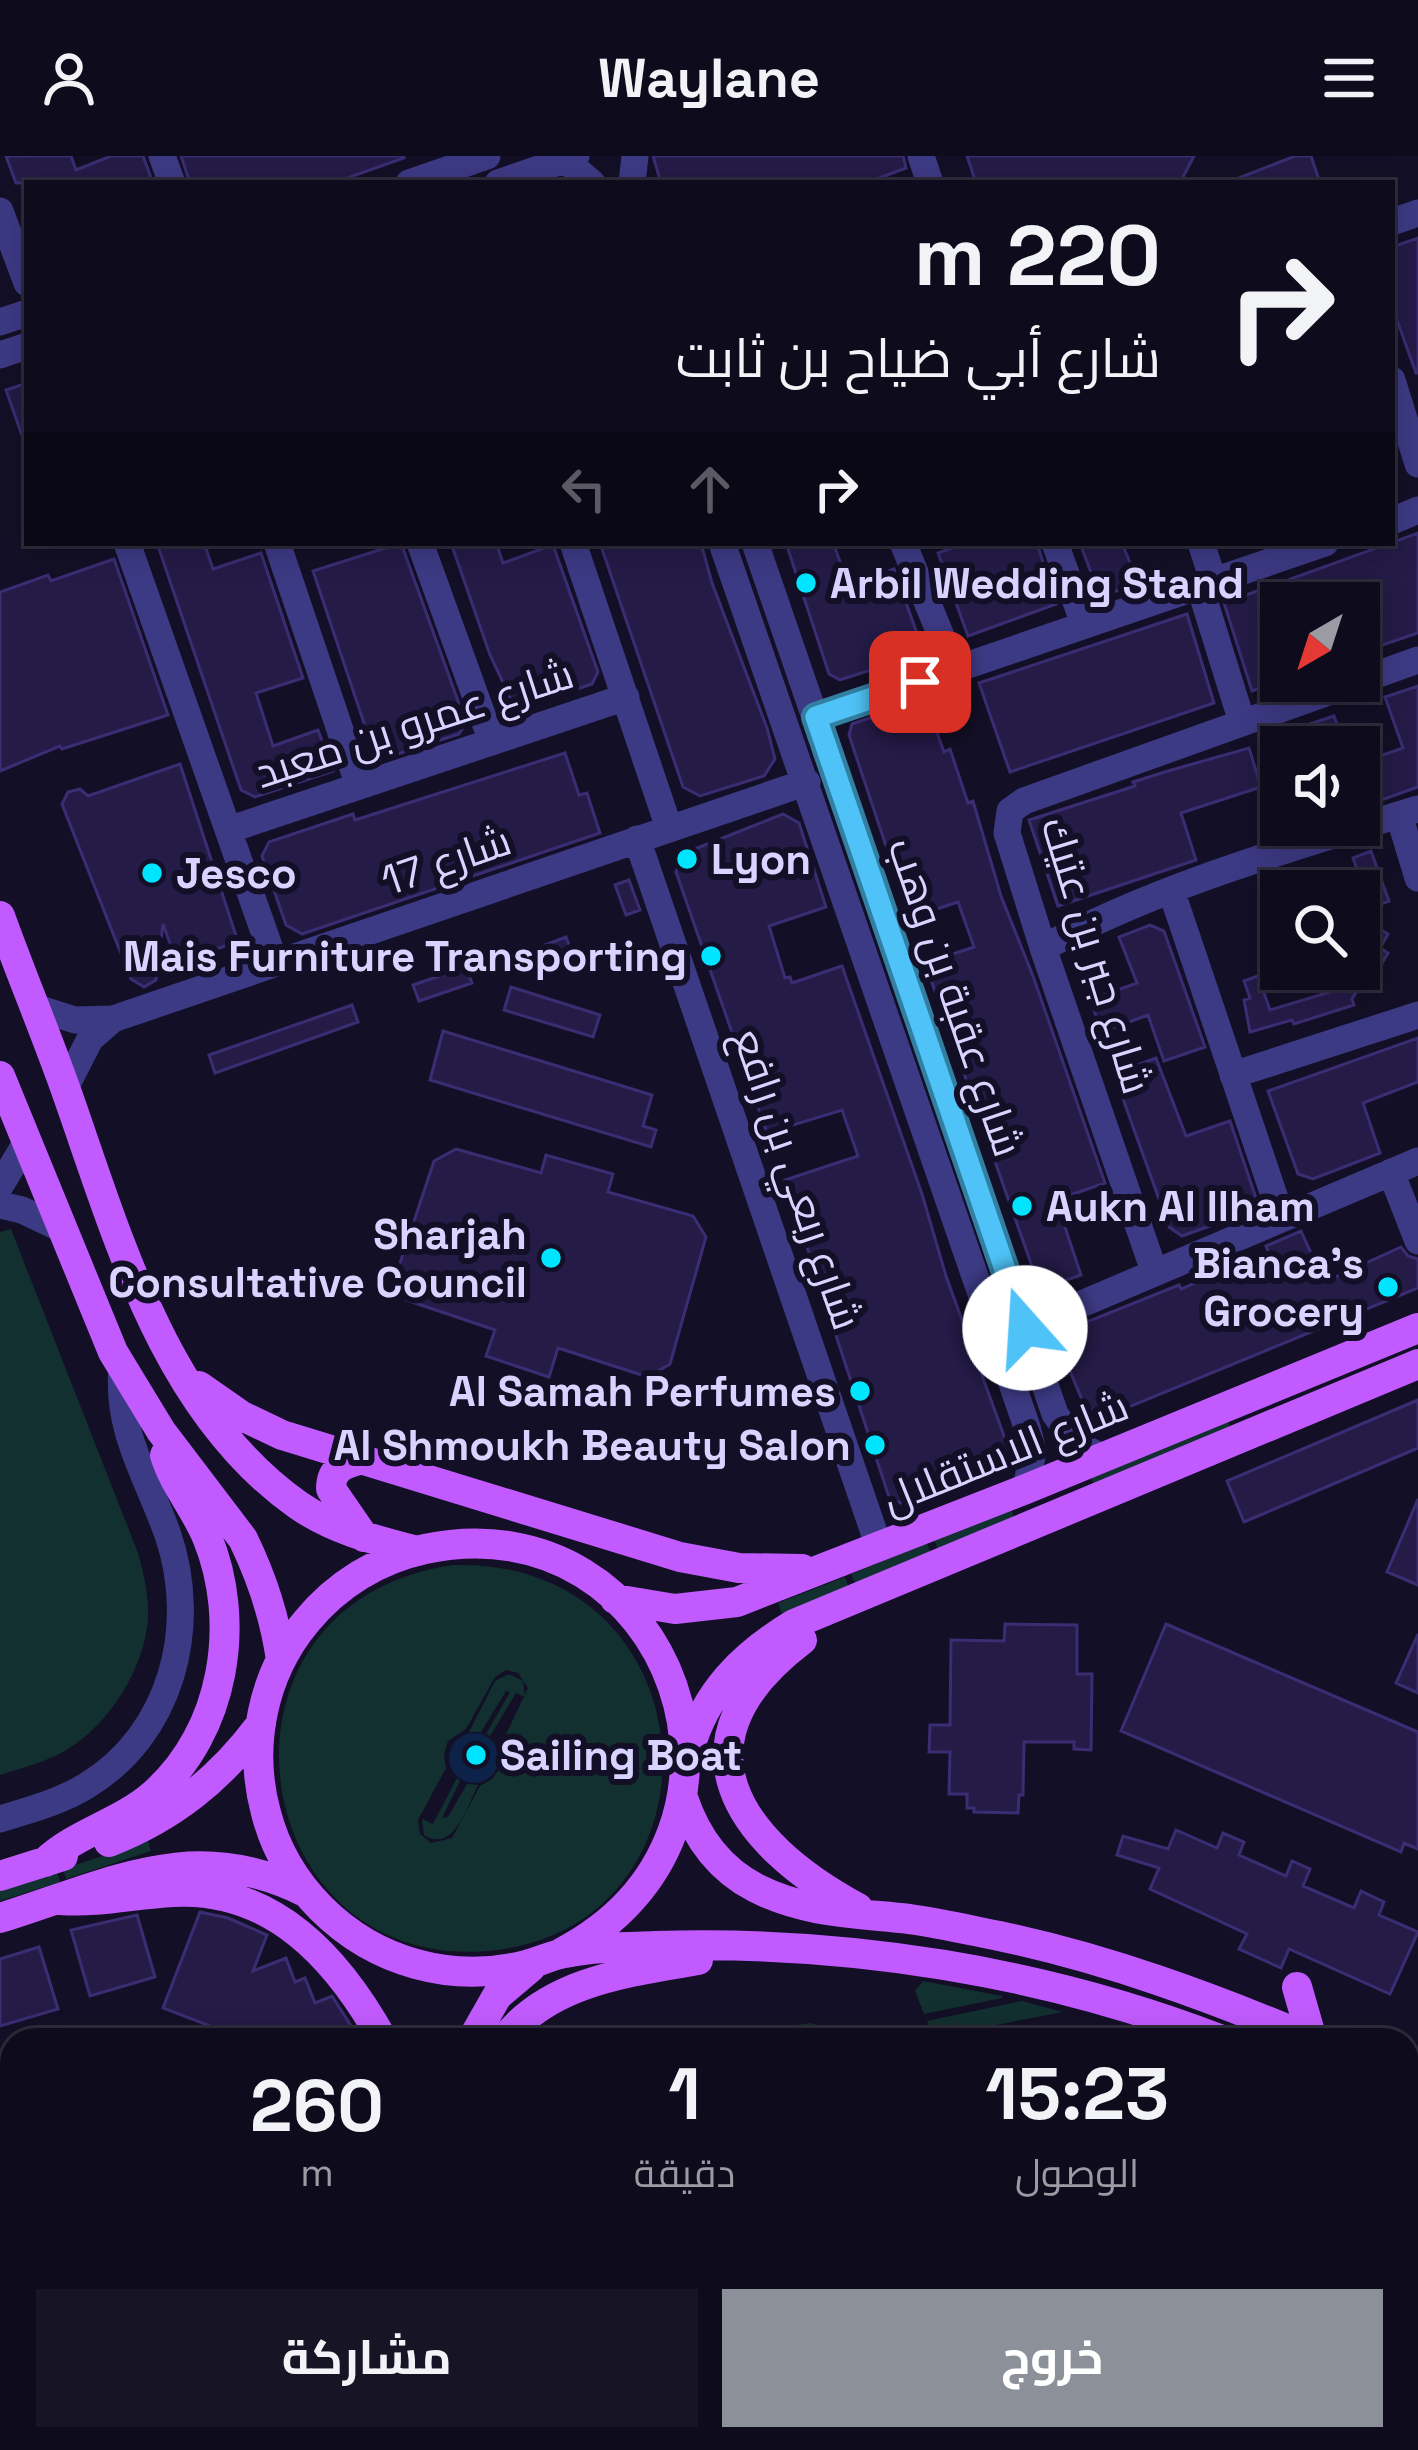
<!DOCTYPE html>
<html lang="ar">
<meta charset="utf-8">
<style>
:root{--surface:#0e0b1c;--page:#171425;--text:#f1f3f6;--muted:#9b9ba3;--line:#2e2b3b;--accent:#8c9099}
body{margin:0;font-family:"Space Grotesk",Cairo,sans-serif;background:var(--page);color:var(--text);direction:rtl;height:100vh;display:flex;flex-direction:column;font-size:45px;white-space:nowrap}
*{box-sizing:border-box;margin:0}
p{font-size:39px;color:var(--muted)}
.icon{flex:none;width:66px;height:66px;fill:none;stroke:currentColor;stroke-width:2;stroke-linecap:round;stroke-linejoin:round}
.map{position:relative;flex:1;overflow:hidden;direction:ltr}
.sheet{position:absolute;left:0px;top:1872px;width:1419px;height:423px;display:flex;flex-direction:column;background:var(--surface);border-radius:36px 36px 0 0;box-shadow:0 6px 30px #0003,0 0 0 3px var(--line);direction:rtl}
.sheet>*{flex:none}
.guide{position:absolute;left:24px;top:24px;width:1371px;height:366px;border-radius:0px;box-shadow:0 6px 30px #0003,0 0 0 3px var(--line);direction:rtl;background:#0e0b1c;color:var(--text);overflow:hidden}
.needle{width:78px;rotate:219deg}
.buttons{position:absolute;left:1260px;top:426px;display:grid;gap:24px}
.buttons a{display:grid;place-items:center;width:120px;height:120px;border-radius:0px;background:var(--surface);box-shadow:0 6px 30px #0003,0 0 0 3px var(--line);font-size:60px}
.pin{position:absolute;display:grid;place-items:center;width:102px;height:102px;color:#fff;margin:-51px;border-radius:24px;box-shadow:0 6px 18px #0006}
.me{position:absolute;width:132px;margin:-66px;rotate:341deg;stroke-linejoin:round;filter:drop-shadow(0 0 9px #0008)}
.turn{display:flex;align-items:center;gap:42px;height:252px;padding:0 36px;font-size:54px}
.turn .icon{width:156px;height:156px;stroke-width:2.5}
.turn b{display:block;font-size:84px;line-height:102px}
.lanes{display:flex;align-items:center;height:114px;padding:0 36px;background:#0003;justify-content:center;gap:60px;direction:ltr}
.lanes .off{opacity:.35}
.eta{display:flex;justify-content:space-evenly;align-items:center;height:204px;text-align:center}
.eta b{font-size:72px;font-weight:700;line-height:84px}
.button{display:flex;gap:24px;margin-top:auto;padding:24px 36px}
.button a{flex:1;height:138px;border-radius:0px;background:var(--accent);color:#fff;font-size:48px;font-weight:700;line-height:138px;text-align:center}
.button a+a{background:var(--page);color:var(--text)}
header{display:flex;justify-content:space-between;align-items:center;height:156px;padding:0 36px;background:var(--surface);font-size:54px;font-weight:700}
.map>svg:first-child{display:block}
.green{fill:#12302f;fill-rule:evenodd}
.water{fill:#0c2248}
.building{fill:#241b47;stroke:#3b2d73;stroke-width:3}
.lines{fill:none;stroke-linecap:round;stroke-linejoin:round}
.minor{stroke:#3d3a85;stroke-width:27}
.major{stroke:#c25bff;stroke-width:30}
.route-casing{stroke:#337fa1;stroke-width:30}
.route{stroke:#4fc3f7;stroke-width:21}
.poi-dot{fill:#00e5ff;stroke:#130f26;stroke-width:4.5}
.labels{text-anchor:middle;stroke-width:12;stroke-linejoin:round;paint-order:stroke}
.poi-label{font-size:42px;font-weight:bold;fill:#d9d4ff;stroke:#130f26;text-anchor:start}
.street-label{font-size:42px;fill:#d9d4ff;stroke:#130f26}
</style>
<header><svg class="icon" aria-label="menu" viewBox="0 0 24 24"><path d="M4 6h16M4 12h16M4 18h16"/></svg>Waylane<svg class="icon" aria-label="person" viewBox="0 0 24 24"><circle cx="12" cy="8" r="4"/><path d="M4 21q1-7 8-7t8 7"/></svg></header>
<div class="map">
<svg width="1418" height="2294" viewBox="0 0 1418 2294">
<rect width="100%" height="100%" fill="#130f26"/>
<path class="green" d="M11,1073L138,1397C144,1419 149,1440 148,1463C144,1517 103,1578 55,1600C38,1608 18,1613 0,1619V1076Z
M1227,1263L1231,1273L1095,1330L1090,1320Z
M1011,1353L1015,1364L938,1394L934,1383Z
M927,1387L931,1398L856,1429L851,1418Z
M453,1409C717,1402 735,1773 488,1795C243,1816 191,1447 453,1409ZM506,1514L518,1517L528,1532L500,1591V1612L492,1623L480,1630L452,1682L431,1687L420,1678L418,1664L446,1612L444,1598L448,1585L466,1573L495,1521Z
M845,1421L849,1432L782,1458L778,1447Z
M509,1518L523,1525L525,1541L516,1537L490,1580L486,1578L510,1536L506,1535L481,1576H469L495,1525Z
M457,1622L460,1625L442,1662L448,1661L467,1628L478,1629C467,1650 454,1698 424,1679L422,1663L433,1668Z
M148,1685L151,1695L66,1723L63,1713Z
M57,1715L60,1726L0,1745V1733Z
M923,1825L1002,1840V1842L924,1858L915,1835Z
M1022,1845L1063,1856L933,1881L927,1865Z
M811,1867L832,1874L839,1884H767L776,1872Z
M1043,1871L1072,1880L1049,1884H970Z"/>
<path class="water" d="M449 1602a25 25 0 1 1 50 0a25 25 0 1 1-50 0Z"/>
<path class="building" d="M6,0H71L76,14L111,0H143L153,27H16Z
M181,0H404V2L333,27H190Z
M653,0H903L906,12L866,27H727L725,22L710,27H661Z
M967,0H1194L1180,27H976Z
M1295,0H1311L1320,27H1226Z
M1418,82V217H1416L1392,150V91Z
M27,227V288H25L6,234Z
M1418,377V477L1359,497V447H1281V525L1252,535L1224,447Z
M157,387H204L213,413L261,397L303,522L256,537L273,590L318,574L333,615L255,641L241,634Z
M401,387L466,567L459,578L389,601L373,594L313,415Z
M451,387H496L503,407L553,389L598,516L592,528L522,552L514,550L490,499Z
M600,387H701L712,427L767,572L775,603L764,620L700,640L683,631Z
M786,387H833L849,429L894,413L924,497L840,524L829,518Z
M966,387H1037L1056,448L968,480L938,397Z
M1080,387H1122L1138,427L1100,441Z
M114,403L168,559L62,593L60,590L0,615V436L48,419L51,425Z
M1187,458L1214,547L1010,616L979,527Z
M1418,530V631L1373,647L1359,607L1403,592L1385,541Z
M925,543L944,596L950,593L968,647L973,645L1001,740L1033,820L1105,1027L1056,1044L1081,1119L1040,1133L925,807L974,791L958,746L910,762L849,579L852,568Z
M1334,560L1345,591H1308L1301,571Z
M1249,592L1261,631L1181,657L1196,704L1058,750L1029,664L1135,630L1133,626L1168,615Z
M565,597L579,639L587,637L600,677L302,778L286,769L262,700L269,686L353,658L355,664Z
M180,608L238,786L194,800L199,811L181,818L163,768L156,824L144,831L131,823L62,648L68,636L80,633L88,640Z
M783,658L799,667L826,751L769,770L785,822L790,821L792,827L842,810L922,1038L946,1120L1008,1291L1002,1308L901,1347L889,1341L785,1024L858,1000L842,954L767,977L676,716L682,698Z
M1371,695L1389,745L1370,752L1353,702Z
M629,724L640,754L626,759L615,729Z
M1359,761L1388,778L1380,792L1388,797L1372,824L1366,820L1352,843L1354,849L1294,868L1292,864L1250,876L1244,844L1250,842L1244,825L1258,820L1270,854L1330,836L1293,813H1359Z
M1150,769L1164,775L1205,891L1164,905L1148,859L1102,876L1090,844L1137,827L1119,781Z
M566,781L572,797L529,812L524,797Z
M466,811L472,827L419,845L413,829Z
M511,831L600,859L593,881L504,854Z
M352,849L358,866L215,917L209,899Z
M443,875L652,939L643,970L656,974L651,991L430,924Z
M1418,882V926L1363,947L1380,997L1313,1023L1298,1018L1268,935Z
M1156,902L1186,980L1230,965L1257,1045L1254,1054L1182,1080L1169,1071L1114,918Z
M456,993L541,1017L546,999L613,1018L608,1036L693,1060L706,1081L670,1208L648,1221L558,1192L549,1221L486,1200L495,1174L406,1144L395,1122L434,1005Z
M1301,1075L1324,1126L1401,1091L1408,1100L1418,1103V1132L1107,1260L1085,1251L1060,1191L1064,1175L1179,1129L1181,1133L1268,1095L1266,1090Z
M1418,1244V1292L1244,1366L1227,1325Z
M1418,1343V1429L1387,1416Z
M1005,1468L1077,1469V1518H1092L1091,1594L1074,1593V1586H1024L1023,1639H1019L1018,1657L974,1656V1652H967V1638H949L950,1596H929L930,1569H950L951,1484L1004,1485Z
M1166,1468L1418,1576V1693L1404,1687L1401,1696L1121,1575Z
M1418,1478V1537L1396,1527Z
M1176,1674L1217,1692L1223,1677L1244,1686L1239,1699L1286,1720L1292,1705L1310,1713L1303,1730L1354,1752L1361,1735L1384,1746L1379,1759L1418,1776L1390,1838L1289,1793L1281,1812L1239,1793L1247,1778L1150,1733L1159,1712L1117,1699L1123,1680L1168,1693Z
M200,1756L228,1762L267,1779L253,1815L286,1802L295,1826L305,1822L315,1847L332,1840L360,1884H234L236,1880L163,1852Z
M137,1759L155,1821L90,1840L71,1774Z
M39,1791L58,1853L0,1870V1803Z"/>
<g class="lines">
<path class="minor" d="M162,0L172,27
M921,0L930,27
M565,4L592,27
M409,27L487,0
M498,27L576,0
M632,27L635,0
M0,55L27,127
M1392,66L1418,57
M0,166L27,157
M0,199L27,190
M1392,224L1418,308
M1392,365L1418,354
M127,387L275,807
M277,387L359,630
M420,387L492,586
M573,387L669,672
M722,387L1027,1271L1033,1295L1026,1333
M755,387L1055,1258L1074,1286L1103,1302
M903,387L955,514
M1055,387L1084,468
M1201,387L1213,424
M1199,428L1242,566
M816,561L1325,387
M1399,659L1418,722
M228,674L626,541
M637,683L879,1391
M1171,734L1281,1060
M1043,792C1160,729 1291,692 1418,653
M34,851L75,864L113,863L807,626
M1233,919L1418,859
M65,932L90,883L113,863
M1391,1016L1418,1085
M0,1030L26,987
M0,1049L22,1054L60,1072
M1154,1115L1043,792L1007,677L1010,655L1024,645L1418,504
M1025,1172L1418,1005
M0,1663C29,1654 60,1646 86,1630C172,1578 199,1471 168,1379C148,1322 116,1275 122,1212
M112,1884H130
M0,1915L12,1912
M0,2152L12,2149
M1407,2220L1418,2200
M152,2283L154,2294
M0,2289L29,2283
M1176,2294L1184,2283
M1378,2294L1382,2283"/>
<path class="major" d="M0,760C22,821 47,880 68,940C119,1085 166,1256 298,1349C334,1374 375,1384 417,1395
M0,920L113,1196L161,1275L243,1383C262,1422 275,1461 281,1504
M199,1230L242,1260L282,1279L680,1401L739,1412L802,1413
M360,1304C343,1308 331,1313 331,1333L364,1381
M615,1443L675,1453L737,1446L1026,1333L1418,1172
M802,1484C667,1586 736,1686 858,1752
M689,1595C705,1536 743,1499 794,1468L1418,1208
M683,1642C696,1681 719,1713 756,1732C805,1757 856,1757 909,1763C939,1767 969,1774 999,1780C1108,1803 1211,1841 1313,1884
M109,1686C173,1661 220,1623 261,1568
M45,1706C77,1676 121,1667 154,1638C225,1575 242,1466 207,1381C195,1352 174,1329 165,1299
M0,1720L63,1700
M60,1744C99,1747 134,1738 173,1736C273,1730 338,1803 383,1884
M0,1762C110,1728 193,1680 305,1736
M561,1797C793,1676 672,1341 425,1393C378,1403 336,1429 306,1466C262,1519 248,1591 266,1657C285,1730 344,1788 416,1808C452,1818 490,1818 526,1809C539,1806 552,1799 565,1797C594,1791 626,1791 656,1790C848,1784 1043,1815 1222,1884
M1297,1831L1312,1883
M472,1884L497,1840L531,1811
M504,1884C549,1825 629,1816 698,1804
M1407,1927L1418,1932
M1407,1963L1418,1968
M514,2283L516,2294
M560,2283L563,2294"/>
</g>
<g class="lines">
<g class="route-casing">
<path id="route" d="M920,526L816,561L1025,1172"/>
</g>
<use href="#route" class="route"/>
</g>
<g class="poi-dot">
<circle cx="806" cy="427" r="12"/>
<circle cx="687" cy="703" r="12"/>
<circle cx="152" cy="717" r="12"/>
<circle cx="711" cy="800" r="12"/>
<circle cx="1022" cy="1050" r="12"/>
<circle cx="551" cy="1102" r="12"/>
<circle cx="1388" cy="1131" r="12"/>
<circle cx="860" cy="1235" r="12"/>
<circle cx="875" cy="1289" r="12"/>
<circle cx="476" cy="1599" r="12"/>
</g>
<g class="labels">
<g class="poi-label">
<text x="830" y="442">Arbil Wedding Stand</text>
<text x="711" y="718">Lyon</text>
<text x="176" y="732">Jesco</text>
<text x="687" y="815" text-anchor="end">Mais Furniture Transporting</text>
<text x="1046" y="1065">Aukn Al Ilham</text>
<text x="527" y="1093" text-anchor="end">Sharjah<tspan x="527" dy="48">Consultative Council</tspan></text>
<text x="1364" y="1122" text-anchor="end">Bianca's<tspan x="1364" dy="48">Grocery</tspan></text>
<text x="836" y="1250" text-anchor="end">Al Samah Perfumes</text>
<text x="851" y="1304" text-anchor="end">Al Shmoukh Beauty Salon</text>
<text x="500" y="1614">Sailing Boat</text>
</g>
<g class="street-label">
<text transform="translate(414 567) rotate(-18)" y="15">شارع عمرو بن معبد</text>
<text transform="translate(446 704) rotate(-19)" y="15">شارع 17</text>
<text transform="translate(1097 799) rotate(73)" y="15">شارع جبر بن عتيك</text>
<text transform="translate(956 841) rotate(71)" y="15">شارع عقبة بن وهب</text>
<text transform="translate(798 1023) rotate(71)" y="15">شارع ربعي بن رافع</text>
<text transform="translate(1005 1296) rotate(-22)" y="15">شارع الاستقلال</text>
</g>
</g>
</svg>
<div class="buttons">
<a><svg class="needle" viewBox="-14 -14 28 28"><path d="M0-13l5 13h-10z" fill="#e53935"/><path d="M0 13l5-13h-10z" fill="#9b9ba3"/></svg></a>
<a><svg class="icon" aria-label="sound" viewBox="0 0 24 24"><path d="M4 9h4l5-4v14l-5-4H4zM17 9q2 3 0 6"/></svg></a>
<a><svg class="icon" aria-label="search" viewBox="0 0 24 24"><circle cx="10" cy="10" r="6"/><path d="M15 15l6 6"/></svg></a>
</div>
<div class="pin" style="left:920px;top:526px;background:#d93025"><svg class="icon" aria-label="arrive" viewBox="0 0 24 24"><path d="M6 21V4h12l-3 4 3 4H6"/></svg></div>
<svg class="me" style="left:1025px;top:1172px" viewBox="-20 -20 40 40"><circle r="19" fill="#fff"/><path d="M0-13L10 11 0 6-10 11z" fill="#4fc3f7"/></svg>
<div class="guide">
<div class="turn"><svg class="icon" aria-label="right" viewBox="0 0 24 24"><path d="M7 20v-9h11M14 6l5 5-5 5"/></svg><div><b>220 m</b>شارع أبي ضياح بن ثابت</div></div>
<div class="lanes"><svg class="icon off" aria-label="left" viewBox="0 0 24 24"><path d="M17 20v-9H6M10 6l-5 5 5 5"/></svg><svg class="icon off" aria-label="ahead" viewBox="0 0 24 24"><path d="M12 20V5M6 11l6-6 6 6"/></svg><svg class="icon" aria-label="right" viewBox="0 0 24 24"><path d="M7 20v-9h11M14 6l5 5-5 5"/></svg></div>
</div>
<section class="sheet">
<div class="eta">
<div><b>15:23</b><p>الوصول</p></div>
<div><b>1</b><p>دقيقة</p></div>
<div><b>260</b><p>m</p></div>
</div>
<div class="button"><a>خروج</a><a>مشاركة</a></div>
</section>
</div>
